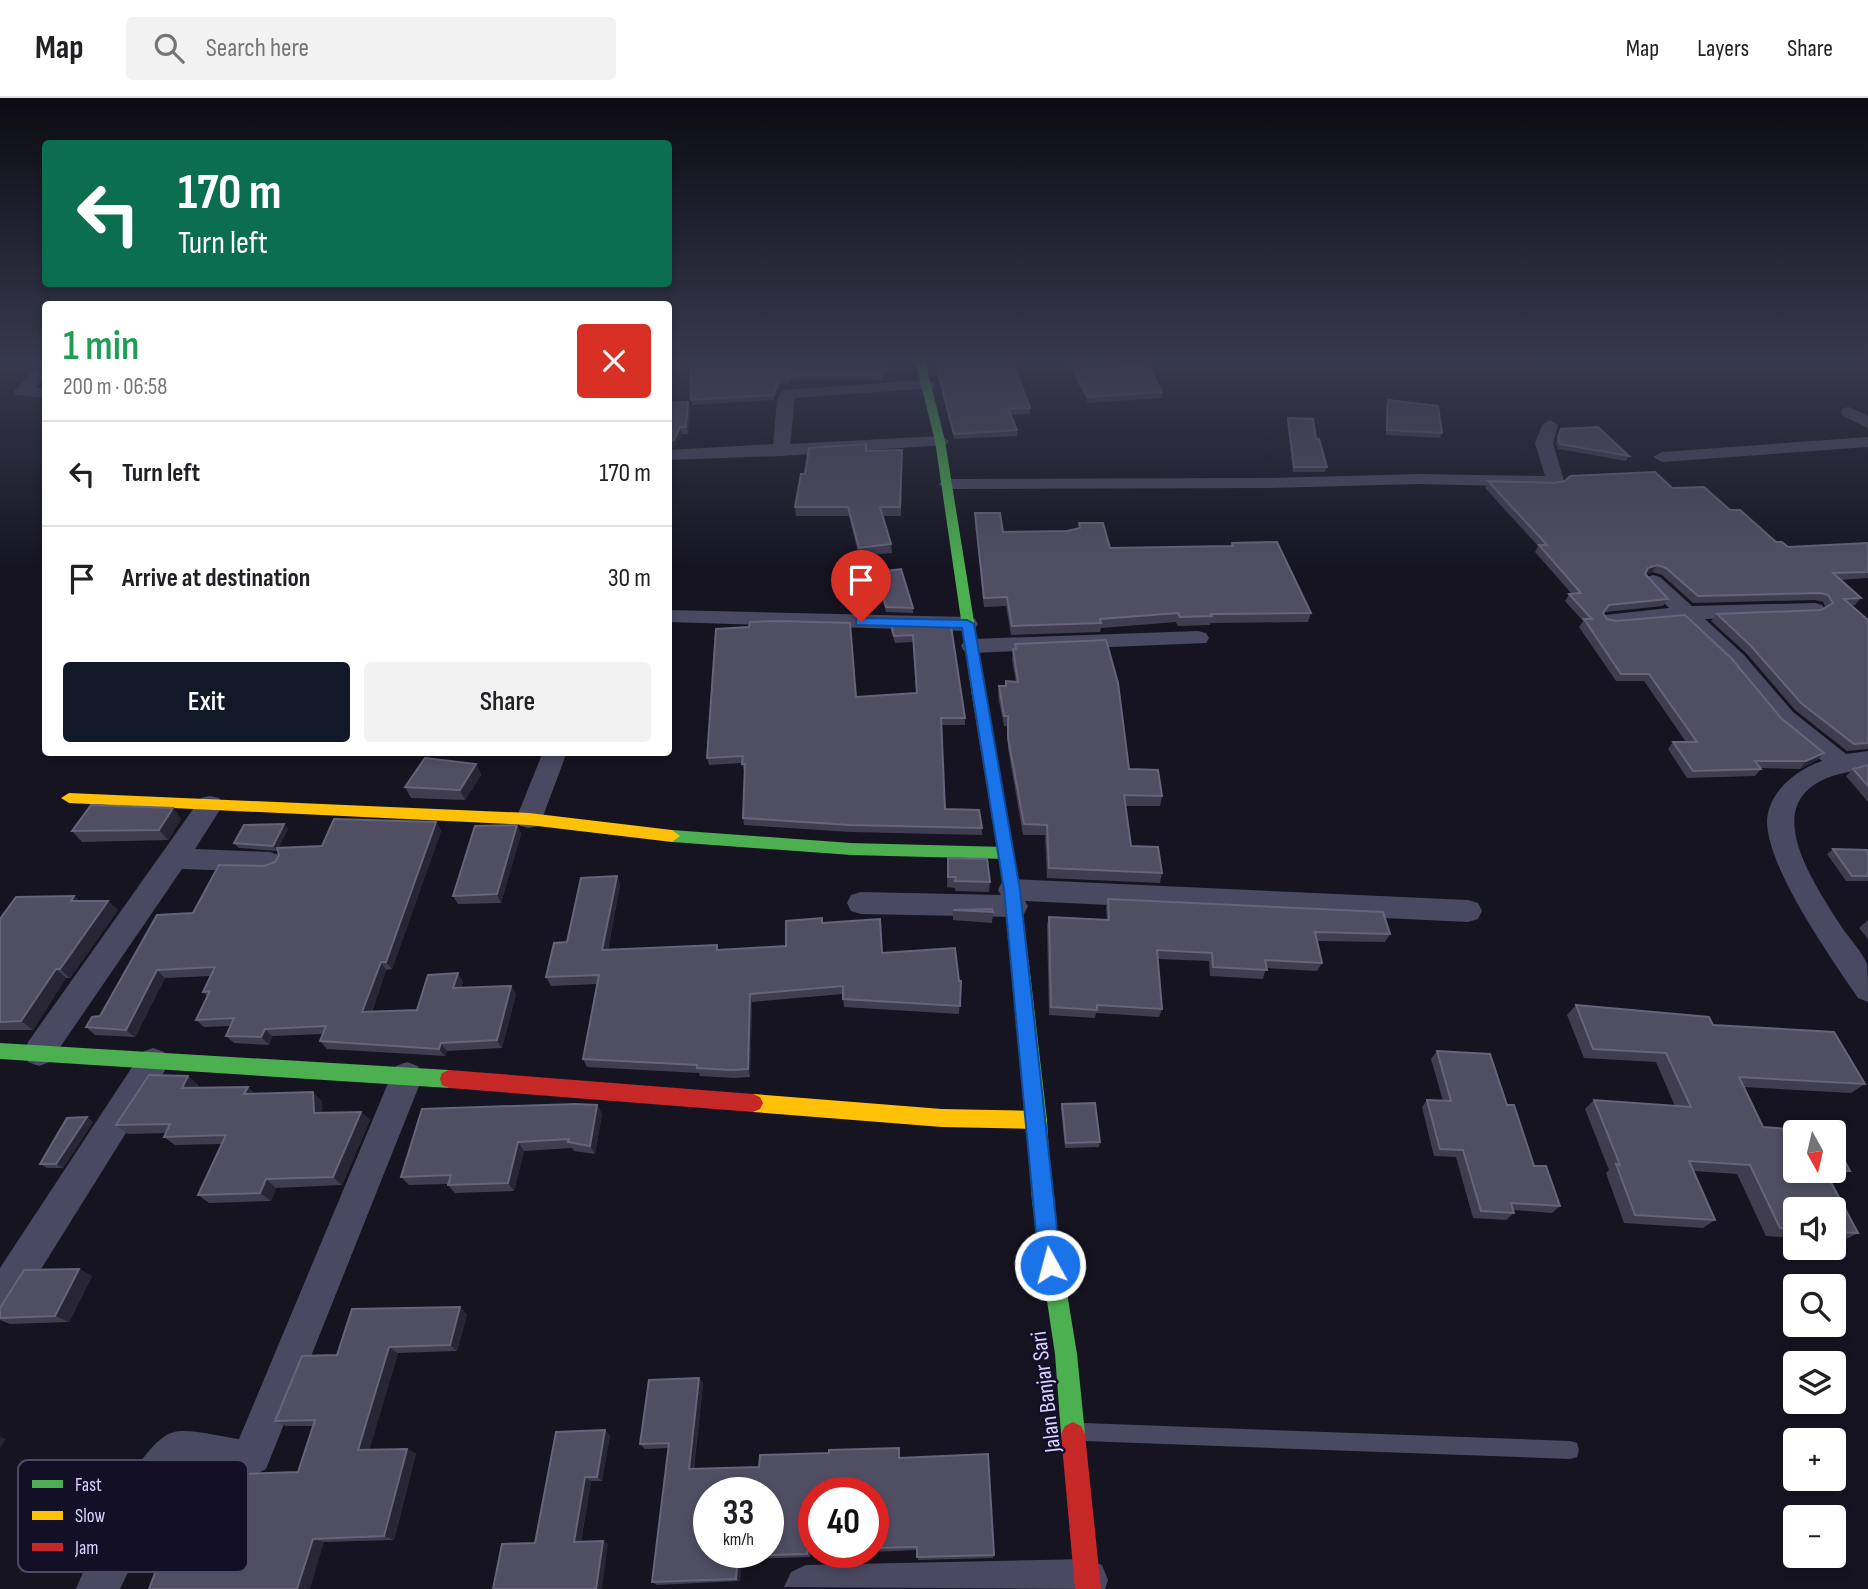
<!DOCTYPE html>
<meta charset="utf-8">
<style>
:root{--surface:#fff;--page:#f2f2f2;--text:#202124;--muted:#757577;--line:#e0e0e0;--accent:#111827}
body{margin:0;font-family:"Sofia Sans Condensed",sans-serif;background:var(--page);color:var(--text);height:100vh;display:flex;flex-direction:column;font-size:26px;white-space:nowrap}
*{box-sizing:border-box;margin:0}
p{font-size:23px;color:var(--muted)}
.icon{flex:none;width:38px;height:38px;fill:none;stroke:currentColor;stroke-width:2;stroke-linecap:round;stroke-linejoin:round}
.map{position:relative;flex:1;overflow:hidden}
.details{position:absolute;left:42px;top:203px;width:630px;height:455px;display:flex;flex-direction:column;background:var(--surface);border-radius:7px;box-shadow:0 4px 10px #0003}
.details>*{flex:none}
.banner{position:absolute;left:42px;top:42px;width:630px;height:147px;border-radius:7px;box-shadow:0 4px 10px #0003;background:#0b6e4f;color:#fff;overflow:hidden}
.needle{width:46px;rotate:172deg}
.controls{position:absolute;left:1783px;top:1022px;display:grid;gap:14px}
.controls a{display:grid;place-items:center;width:63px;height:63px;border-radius:7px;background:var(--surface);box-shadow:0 4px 10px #0003;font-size:35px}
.speed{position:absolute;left:693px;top:1379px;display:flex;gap:14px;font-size:35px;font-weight:700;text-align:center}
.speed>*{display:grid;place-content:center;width:91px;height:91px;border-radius:50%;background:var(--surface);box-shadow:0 4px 10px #0003;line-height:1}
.speed small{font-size:18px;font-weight:400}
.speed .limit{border:10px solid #d22;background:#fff;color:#111}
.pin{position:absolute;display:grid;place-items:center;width:60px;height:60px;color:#fff;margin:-72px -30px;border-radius:50% 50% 50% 0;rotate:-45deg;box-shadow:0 0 7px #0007}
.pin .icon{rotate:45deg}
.me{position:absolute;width:77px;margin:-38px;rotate:353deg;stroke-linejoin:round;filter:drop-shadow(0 0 5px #0008)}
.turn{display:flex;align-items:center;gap:24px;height:147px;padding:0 21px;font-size:32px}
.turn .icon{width:91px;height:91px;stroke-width:2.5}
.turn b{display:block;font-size:49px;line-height:60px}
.round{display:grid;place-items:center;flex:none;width:74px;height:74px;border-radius:7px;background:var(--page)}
.overview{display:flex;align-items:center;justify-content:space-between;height:119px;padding:0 21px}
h1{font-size:42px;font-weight:600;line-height:52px;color:#1e9e55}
.button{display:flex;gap:14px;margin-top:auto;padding:14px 21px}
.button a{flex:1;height:80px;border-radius:7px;background:var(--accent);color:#fff;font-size:28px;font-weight:600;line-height:80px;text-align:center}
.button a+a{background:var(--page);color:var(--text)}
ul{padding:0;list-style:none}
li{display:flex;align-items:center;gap:21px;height:105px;padding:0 21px;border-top:2px solid var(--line)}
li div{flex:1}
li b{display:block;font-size:26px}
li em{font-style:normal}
header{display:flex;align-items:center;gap:42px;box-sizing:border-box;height:98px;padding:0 35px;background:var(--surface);border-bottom:2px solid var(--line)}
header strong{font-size:33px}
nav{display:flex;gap:38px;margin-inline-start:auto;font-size:24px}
.search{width:490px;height:63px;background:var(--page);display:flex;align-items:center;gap:18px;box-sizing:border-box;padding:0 24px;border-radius:7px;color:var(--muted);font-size:26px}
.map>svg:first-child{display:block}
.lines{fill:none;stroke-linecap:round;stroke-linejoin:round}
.lane{fill:#4a4962;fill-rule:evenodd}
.street{fill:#4a4962;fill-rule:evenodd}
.fast{fill:#4caf50;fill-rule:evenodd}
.slow{fill:#ffc107;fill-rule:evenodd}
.jam{fill:#c62828;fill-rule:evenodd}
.wall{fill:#403d50}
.shaded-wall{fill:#282635}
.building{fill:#504e63;stroke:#66637b;stroke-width:2;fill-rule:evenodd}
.route{fill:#1a73e8;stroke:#114b97;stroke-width:2}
.labels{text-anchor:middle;stroke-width:5;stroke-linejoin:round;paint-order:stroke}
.street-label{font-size:23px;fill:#d9d4ff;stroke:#130f26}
.key{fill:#130f26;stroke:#4e4a67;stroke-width:2}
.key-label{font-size:19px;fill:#d9d4ff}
</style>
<header>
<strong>Map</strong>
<div class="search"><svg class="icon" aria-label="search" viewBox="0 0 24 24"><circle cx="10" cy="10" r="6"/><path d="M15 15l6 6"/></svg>Search here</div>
<nav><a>Map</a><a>Layers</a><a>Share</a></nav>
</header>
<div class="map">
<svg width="1868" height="1491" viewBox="0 0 1868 1491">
<rect width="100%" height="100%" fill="#161421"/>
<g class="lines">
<path class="lane" d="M1084,1325L1570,1343L1577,1345L1579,1352L1577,1359L1570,1361L1084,1343L1077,1341L1075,1334L1077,1327Z"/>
<path class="street" d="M46,263V278L35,290H46V300L16,297L14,294L16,291L41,265Z
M927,282L933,284L935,287L933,290L795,300L790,346L940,338L949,343L946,347L781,358L668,362V352L773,346L777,302L783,292Z
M1849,309L1868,318V330L1843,318L1841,314L1843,310Z
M1550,322L1558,327L1553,345L1564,383L1561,387L1551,389L1419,386L1269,390L947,391L938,386L947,381L1269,380L1419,376L1545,378L1535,345L1542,327Z
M1868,339V349L1662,364L1653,359L1662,354Z
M1653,477L1660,479L1692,508L1815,505L1822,507L1825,511L1822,515L1815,517L1705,521L1744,557L1793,614L1846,656L1868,653V671C1748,683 1801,767 1843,831C1851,842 1862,854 1867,866C1868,876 1868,893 1868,904L1858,900C1831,860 1767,770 1767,723C1768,694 1797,671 1822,663L1777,626L1728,567L1681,522L1612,528L1605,527L1601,522L1605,517L1669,510L1643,483L1646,479Z
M668,512L967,519L975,521L978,526L975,531L967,533L668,524Z
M1198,533L1206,535L1209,540L1206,545L972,555L964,553L961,548L964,543L972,541Z
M543,654H567L542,721L538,728L529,730L520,728L516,721Z
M210,698L219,700L223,707L195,751L270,754L279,757L283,764L279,771L270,774L182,771L50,964L39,968L28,964L24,954L28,944L201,700Z
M1012,781L1468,802L1478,805L1482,813L1478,821L1468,824L1025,803L1028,808L1024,816L1014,819L861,816L851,813L847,805L851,797L861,794L1001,797L998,792L1002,784Z
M153,950L164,954L169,964L164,974L13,1216L0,1221V1170L142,954Z
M407,964L418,968L423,978L266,1371L245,1382L182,1374L160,1407L120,1491H76C91,1456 138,1342 174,1334C189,1330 222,1339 239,1341L391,978L396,968Z
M1087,1461L1102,1467L1108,1482L1105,1491L784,1489L791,1474L806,1467Z"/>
<path class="fast" d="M915,262H925L945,343L988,611L981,616L974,611L935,343Z
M672,732L851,745L1006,749L1012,751L1014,755L1012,759L1006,761L851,757L672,744L664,738Z
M1021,867L1027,869L1030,874L1047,1022L1052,1103L1077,1256L1085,1336L1081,1344L1073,1348L1065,1344L1061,1336L1055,1256L1032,1103L1027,1022L1012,874L1015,869Z
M0,945L449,972L456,975L458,981L456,987L449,990L0,961Z"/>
<path class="slow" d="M69,695L529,715L672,732L680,738L672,744L529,727L69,705L61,700Z
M753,996L942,1011L1037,1013L1044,1016L1047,1022L1044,1028L1037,1031L942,1029L753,1014L746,1011L743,1005L746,999Z"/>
<path class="jam" d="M981,606L988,611L1020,792L1030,874L1027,879L1021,881L1015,879L1012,874L1004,792L974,611Z
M449,972L753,996L760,999L763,1005L760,1011L753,1014L449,990L442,987L440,981L442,975Z
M1073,1324L1081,1328L1085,1336L1101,1491H1075L1061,1336L1065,1328Z"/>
</g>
<path class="wall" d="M690,262H891L889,275H883L882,282L821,281L789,283V286H780L774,302L692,307Z
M934,262H1012L1030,310V316L1010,317L1017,332V338L954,341Z
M1063,262H1111L1112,269L1162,294L1161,300L1088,305L1071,272L1064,271Z
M1388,302L1442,335L1440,340L1386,337V307Z
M690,311L688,336H682L675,349L668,350Z
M1288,320L1316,341L1327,369L1325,374H1293L1287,324Z
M1561,331L1629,358L1626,363L1558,351L1556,345Z
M866,353L902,360L901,418H883L891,446L892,455L859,458L849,418H796L795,409L805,376Z
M1488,383L1672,390L1730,412L1776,444L1788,449L1868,445V480L1840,482L1861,500L1855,507H1851L1868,523V651L1847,653L1795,612L1746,555L1711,523L1717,516L1821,512L1826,510L1823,504L1815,502L1693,505L1662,477L1652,474L1646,477L1668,501L1663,508L1605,514L1604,516L1607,521L1781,620L1824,655L1817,662L1800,671L1761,670V671L1755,678L1687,680L1668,651L1673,644H1686L1644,583H1616L1579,529L1583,523L1565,503L1569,496L1571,495L1535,454L1538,448L1485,390Z
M975,415L1003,434L1067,433L1079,430V425L1110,450L1231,448L1232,445L1311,515L1308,524L1210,525V527L1178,528L1176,524L1101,530L1100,534L1011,537L1006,508L984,509L975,424Z
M877,474L913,510V515L886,514L877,479Z
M891,526L951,528L965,620V627H941L945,711L982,730V737L851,734L744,727L743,720L745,673H744L742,665L709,667L707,660L856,599L916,595L913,544L895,545L891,533Z
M1015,546L1129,671L1162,698L1160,708H1126L1131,748L1162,775L1160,785L1047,780L1045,737H1023L1008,650L1007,628H1004L998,598L999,588H1005L1016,584L1012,562L1013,551H1015Z
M476,666L481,677L465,702L411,700L405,689Z
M1868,668V704L1846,678L1853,671Z
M173,710L181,721L168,742L82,744L72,733Z
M436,724L441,733L392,871L386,872L372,914L417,912L463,883L461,890L511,888L516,896L502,950L447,953L445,958L327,951L320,943L323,936L272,938L269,947L234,945L226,938L230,928L204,929L196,922L207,898L203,894L211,878L165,880L135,939L95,937L86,929L100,918L193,815L264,768L275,764L279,757L277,752V753L239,750L234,745L288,731L278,750L322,748Z
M517,727L521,736L501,805L458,806L453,798Z
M1833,751L1868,752V783H1846L1827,756Z
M948,760L990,784L989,794L955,793V790L947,789Z
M617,778L620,787L608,852H718L786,848L822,820V825L882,855L961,883L959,916L844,909L843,896L752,904L750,979L734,980L700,978L699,975L587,969L583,961L597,886L551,888L546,879L567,844Z
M74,798L80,803H108L118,812L70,880H66L33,932H0V821Z
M1108,801L1390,836L1385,844L1317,843L1322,865L1317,873L1266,870L1263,881L1210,878L1209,863L1158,861L1162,911L1159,919L1096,915L1095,920L1049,917L1047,827L1049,819L1107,822L1106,809Z
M953,812L993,814L992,825L953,822Z
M1868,822V841L1859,830Z
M1576,907L1713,927L1865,986L1851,995L1744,989L1763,1029L1796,1073H1834V1043L1850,1073L1836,1081H1829L1858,1135L1843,1143L1834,1142V1111H1796V1140L1766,1138L1737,1076L1693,1073L1715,1122L1703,1130L1624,1125L1606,1075L1609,1072L1585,1011L1594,1002L1675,1008L1656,964L1584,960L1567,917Z
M1437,953L1507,1007L1534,1068L1560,1108L1552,1115L1513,1112L1514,1115L1506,1122L1473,1120L1456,1059L1434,1058L1422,1009L1427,1002L1443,1003L1431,961Z
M188,978L198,987L197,990L248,989L255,996L322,1003V1015L361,1014L370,1022L342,1087L276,1090L271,1103L209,1105L198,1097L221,1046L175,1047L164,1039L165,1035L128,1036L116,1027Z
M1062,1006L1100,1044L1099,1049L1065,1050L1061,1010Z
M597,1007L602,1016L595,1056L574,1053L572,1050L524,1053L514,1093L455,1095L448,1087V1086L409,1087L401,1079Z
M93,1024L63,1070H47L40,1066Z
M79,1171L92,1178L69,1224L10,1226L0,1222V1210Z
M467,1216L457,1253L398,1255L369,1352L416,1355L394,1442L324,1444L169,1439L147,1440L133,1436L233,1380L298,1374L313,1328H286L275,1323L337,1257Z
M699,1280L703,1286L694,1371L759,1369L900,1360L994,1457L993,1460L918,1462L917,1452L873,1454V1395H814V1454H853L810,1456V1459L742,1461L740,1483L657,1487L652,1484L669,1350L645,1351L640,1346Z
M610,1337L602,1383H591L581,1444L608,1446L535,1445Z"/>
<path class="shaded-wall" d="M779,281L780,286L774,302V297Z
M688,304L690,311L688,336L686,329Z
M680,329L682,336L675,349L668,350V343Z
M1657,467L1652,474L1644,477L1648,470Z
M1824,655L1817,662L1800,671L1806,663Z
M476,666L481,677L465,702L460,692Z
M173,710L181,721L168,742L159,732Z
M436,724L441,733L392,871L386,864Z
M284,726L288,731L277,753L273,748Z
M517,727L521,736L501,805L497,796Z
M617,778L620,787L606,861L602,852Z
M74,798L84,807L71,803Z
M108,803L118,812L70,880L60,871Z
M381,864L386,872L369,922L362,914Z
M56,871L66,880L33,932L21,923Z
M157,872L165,880L135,939L126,932Z
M458,875L463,883L458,898L453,890Z
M511,888L516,896L502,950L497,942Z
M750,896L752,904L750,979L748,971Z
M265,931L272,938L269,947L261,939Z
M441,945L447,953L445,958L439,951Z
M188,978L198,987L192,999L182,990Z
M248,989L257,998L244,996Z
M313,994L322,1003L323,1024L314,1015Z
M597,1007L602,1016L595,1056L590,1048Z
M361,1014L370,1022L342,1087L333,1079Z
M87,1019L93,1024L63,1070L56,1066Z
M518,1044L524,1053L514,1093L508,1085Z
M266,1081L276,1090L271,1103L260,1095Z
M79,1171L92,1178L69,1224L55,1218Z
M460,1209L467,1216L457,1253L450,1247Z
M389,1249L398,1255L368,1357L358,1352Z
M699,1280L703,1286L693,1376L689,1371Z
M605,1332L610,1337L602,1383L597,1379Z
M0,1339L6,1341L0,1350Z
M407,1351L416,1355L394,1442L384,1438Z
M585,1379L591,1383L580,1447L574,1444Z
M313,1441L324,1444L310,1491H297Z
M603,1443L608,1446L602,1491H596Z
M738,1458L742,1461L740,1483L736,1481Z"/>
<path class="building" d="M690,262H890L889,270H883L882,277L820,276L789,278L788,281H779L774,297L691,302Z
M935,262H1012L1030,310L1008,311L1017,332L954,336Z
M1064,262H1111L1112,269L1148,268L1162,294L1088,299L1071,266H1065Z
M1388,302L1438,308L1442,335L1387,332Z
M688,304L686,329H680L674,342L668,343V305Z
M1288,320L1313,321L1316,341H1319L1327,369H1294Z
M1598,329L1629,358L1560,346L1558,340L1561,331Z
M866,346V353L902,352L900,409H880L891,446L859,450L848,409H795L801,376H805L809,350Z
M1655,374L1672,390L1704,389L1730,412H1740L1776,444H1782L1788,449L1868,445V474L1833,475L1861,500L1844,501L1868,522V645L1854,646L1801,605L1751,548L1717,516L1821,512L1833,505L1828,497L1821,495L1698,498L1666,470L1657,467L1648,470L1645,476L1668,501L1609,507L1603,515L1607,521L1616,523L1685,517L1732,561L1781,620L1824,655L1806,663H1755L1761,671L1693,673L1673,644H1697L1649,576H1621L1584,521H1592L1569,496L1581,495L1539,447H1547L1488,383L1554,385L1565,383L1570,378Z
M975,415H1000L1003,434L1067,433L1080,430L1079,425H1103L1110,450L1233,448L1232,445L1277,444L1311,515L1211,516L1212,518L1180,519L1178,515L1100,521L1101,525L1012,528L1007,499L984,500Z
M901,471L913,510L886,509L877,474Z
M779,523L850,525L856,599L917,595L913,537L894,538L891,526L951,528L965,620H941L945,711L979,712L982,730L850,727L743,720L745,666H742L743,658L707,660L716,531L749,529L750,524Z
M1106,542L1118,585L1129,671L1158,672L1162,698L1124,697L1131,748L1158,749L1162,775L1049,770L1047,727L1024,726L1008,640V618H1004L999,588H1006V583L1018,584L1013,551H1016L1015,546Z
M425,660L476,666L460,692L405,689Z
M1868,667V688L1853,671Z
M91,707L173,710L159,732L72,733Z
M334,721L436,724L386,864H381L362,914L417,912L428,877L458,875L453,890L511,888L497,942L441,945L439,951L320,943L326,928L265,931L261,939L226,938L234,920L196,922L210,893L203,894L215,869L157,872L126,932L86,929L92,919L100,918L157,817L193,815L219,767L264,768L275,764L279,757L277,750L322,748Z
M284,726L273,748L234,745L244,727Z
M517,727L497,796L453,798L475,728Z
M1833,751L1868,752V778H1852Z
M948,760L987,761L990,784L955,783L956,779H948Z
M617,778L602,852L717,847V852L786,848V823L822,820V825L880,821L882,855L955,850L959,883H961L960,908L843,901V888L750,896L748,971L731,972L697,970V967L583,961L599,877L546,879L554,845L567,844L581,780Z
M74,798L71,803H108L60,871H56L21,923L0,924V821L16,799Z
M1108,801L1383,814L1390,836L1315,834L1322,865L1265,862L1267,872L1213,869L1212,855L1157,852L1162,911L1097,907V912L1051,909L1049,819L1109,822Z
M992,811L993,814L953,812Z
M1576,907L1709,919L1713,927L1834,934L1865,986L1739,979L1763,1029L1829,1034H1796V1073H1825L1858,1135L1834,1134V1111H1796V1131L1780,1130L1750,1067L1689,1063L1715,1122L1635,1117L1616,1066L1620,1067L1594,1002L1691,1009L1666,955L1593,951Z
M1437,953L1490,956L1507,1007H1514L1534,1068H1546L1560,1108L1511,1105L1514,1115L1481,1113L1463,1052L1440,1051L1427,1002L1451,1003Z
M149,977L188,978L182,990L248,989L244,996L313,994L314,1015L361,1014L333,1079L266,1081L260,1095L198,1097L226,1037L164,1039L170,1026L116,1027Z
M1095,1005L1100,1044L1066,1045L1062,1006Z
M575,1006L597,1007L590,1048L568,1044L569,1041L518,1044L508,1085L448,1087L451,1077L401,1079L422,1011Z
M87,1019L56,1066H40L67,1020Z
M1834,1043L1850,1073L1834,1072Z
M79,1171L55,1218L0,1220V1210L24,1172Z
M460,1209L450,1247L389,1249L358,1352L407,1351L384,1438L313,1441L297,1491H149L170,1435L133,1436L149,1404L166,1379L208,1377L233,1380L243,1376L298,1374L315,1322L275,1323L302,1258L337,1257L352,1211Z
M699,1280L689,1371L759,1369L760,1357L829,1355V1352L899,1350V1360L988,1356L994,1457L917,1459V1449L873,1450V1395H814V1452L807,1453V1456L738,1458L736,1481L652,1484L669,1345L640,1346L649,1282ZM709,1395H768V1454H709Z
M605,1332L597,1379H585L574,1444L603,1443L596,1491H493L502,1446L535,1445L556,1334Z"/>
<linearGradient id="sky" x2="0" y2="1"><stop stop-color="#0c0b12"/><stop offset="0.56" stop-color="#363a4e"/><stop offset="1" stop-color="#363a4e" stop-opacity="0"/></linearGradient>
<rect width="1868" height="471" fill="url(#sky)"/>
<path class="route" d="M861,520L967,522L974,526L1020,792L1061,1167L1058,1175L1050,1178L1043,1175L1039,1167L1004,792L962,530L856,527V521Z"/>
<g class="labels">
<g class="street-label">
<text transform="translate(1045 1294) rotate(-97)" y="8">Jalan Banjar Sari</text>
</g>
</g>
<rect x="18" y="1362" width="230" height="112" rx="10" class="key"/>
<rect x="32" y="1382" width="31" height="8" fill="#4caf50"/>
<rect x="32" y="1413" width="31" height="9" fill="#ffc107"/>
<rect x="32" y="1445" width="31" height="8" fill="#c62828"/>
<g class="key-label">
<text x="75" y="1393">Fast</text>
<text x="75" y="1424">Slow</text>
<text x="75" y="1456">Jam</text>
</g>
</svg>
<div class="controls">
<a><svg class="needle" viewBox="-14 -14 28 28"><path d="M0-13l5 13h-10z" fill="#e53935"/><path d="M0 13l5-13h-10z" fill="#757577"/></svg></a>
<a><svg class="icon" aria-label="sound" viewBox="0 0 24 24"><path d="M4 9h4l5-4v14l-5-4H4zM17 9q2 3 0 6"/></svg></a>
<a><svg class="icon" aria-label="search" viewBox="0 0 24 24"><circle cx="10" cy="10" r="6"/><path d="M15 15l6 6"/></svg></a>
<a><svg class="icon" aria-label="layers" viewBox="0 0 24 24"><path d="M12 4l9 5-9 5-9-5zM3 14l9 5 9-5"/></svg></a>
<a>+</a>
<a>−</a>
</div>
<div class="speed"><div>33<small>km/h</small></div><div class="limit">40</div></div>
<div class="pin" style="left:861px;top:524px;background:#d93025"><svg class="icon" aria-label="arrive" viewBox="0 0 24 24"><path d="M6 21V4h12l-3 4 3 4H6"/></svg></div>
<svg class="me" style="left:1050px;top:1167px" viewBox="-20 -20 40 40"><circle r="17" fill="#1a73e8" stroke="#fff" stroke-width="3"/><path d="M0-11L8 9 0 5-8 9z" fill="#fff"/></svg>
<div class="banner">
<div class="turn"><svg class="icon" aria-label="left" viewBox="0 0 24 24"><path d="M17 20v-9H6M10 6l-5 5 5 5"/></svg><div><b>170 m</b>Turn left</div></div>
</div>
<section class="details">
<div class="overview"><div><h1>1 min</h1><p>200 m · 06:58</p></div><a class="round" style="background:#d93025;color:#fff"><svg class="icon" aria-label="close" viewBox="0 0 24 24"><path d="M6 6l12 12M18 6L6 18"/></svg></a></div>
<ul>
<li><svg class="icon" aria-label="left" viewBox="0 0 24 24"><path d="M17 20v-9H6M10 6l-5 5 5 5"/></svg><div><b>Turn left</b></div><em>170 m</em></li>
<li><svg class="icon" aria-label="arrive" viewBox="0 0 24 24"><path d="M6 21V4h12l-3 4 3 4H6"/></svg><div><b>Arrive at destination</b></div><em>30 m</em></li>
</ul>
<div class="button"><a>Exit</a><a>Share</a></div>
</section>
</div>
